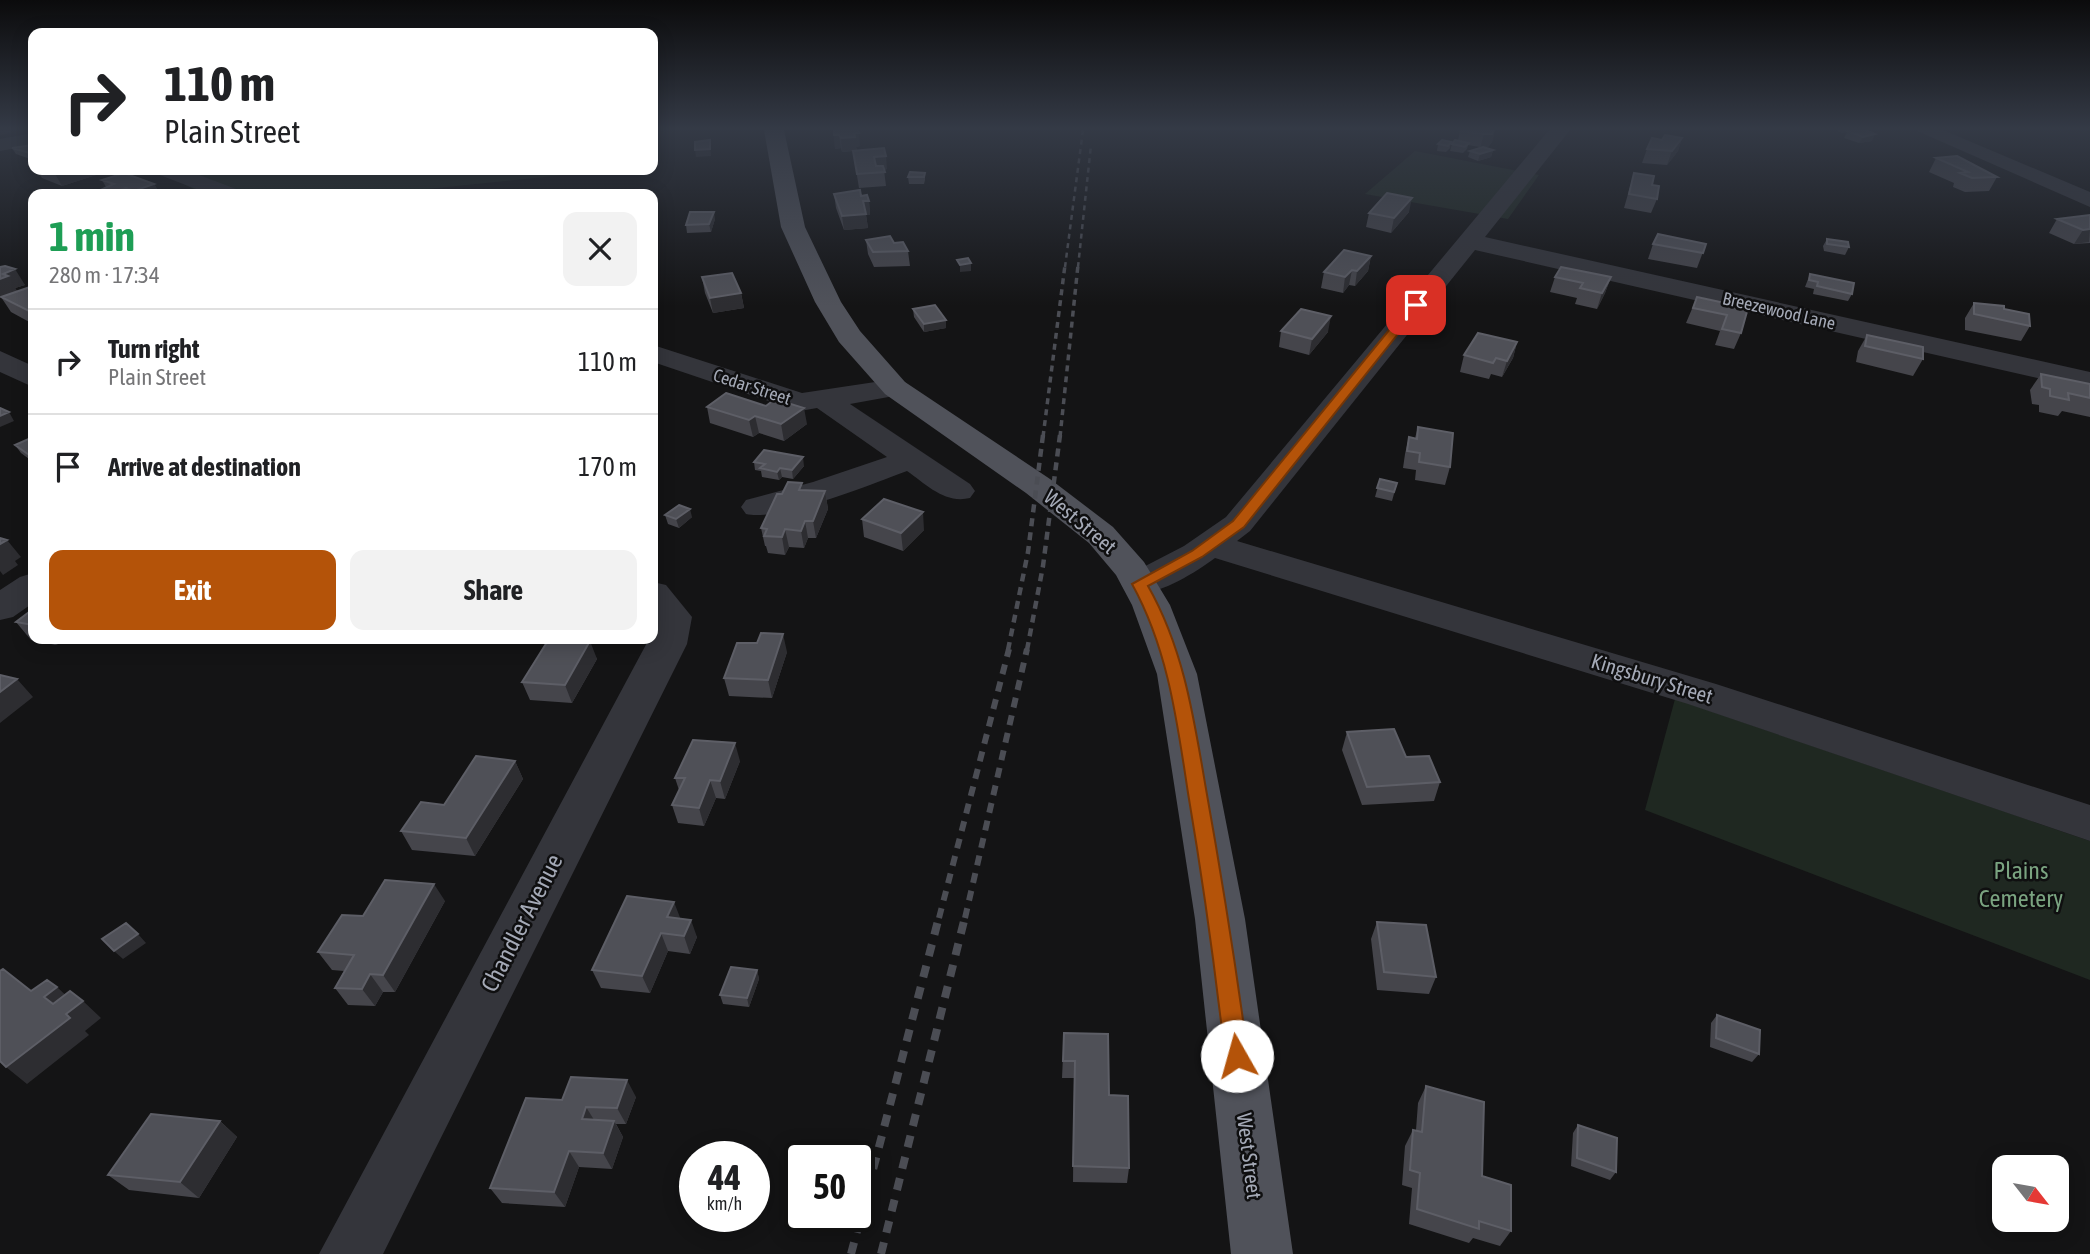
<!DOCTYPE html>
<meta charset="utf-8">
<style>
:root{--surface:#fff;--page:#f2f2f2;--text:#202124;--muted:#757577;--line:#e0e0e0;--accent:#b45309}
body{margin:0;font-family:"Asap Condensed",sans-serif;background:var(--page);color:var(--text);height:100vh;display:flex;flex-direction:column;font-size:26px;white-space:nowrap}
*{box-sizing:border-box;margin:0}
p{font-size:23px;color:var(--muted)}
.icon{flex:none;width:38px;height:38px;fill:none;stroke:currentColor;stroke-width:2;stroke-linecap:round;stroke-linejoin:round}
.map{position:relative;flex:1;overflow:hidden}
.details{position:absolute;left:28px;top:189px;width:630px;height:455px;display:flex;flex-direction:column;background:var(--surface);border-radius:14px;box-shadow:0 4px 18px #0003}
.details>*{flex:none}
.top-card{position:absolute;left:28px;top:28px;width:630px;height:147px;border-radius:14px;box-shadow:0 4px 18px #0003;background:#fff;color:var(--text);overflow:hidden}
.needle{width:46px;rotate:121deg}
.controls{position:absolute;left:1992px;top:1155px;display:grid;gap:14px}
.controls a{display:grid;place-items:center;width:77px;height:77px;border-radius:14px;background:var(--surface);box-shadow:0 4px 18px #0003;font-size:35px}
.speed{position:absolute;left:679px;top:1141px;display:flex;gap:14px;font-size:35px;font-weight:700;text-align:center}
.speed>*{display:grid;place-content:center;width:91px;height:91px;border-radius:50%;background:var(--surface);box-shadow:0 4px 18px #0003;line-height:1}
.speed small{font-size:18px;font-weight:400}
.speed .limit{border:4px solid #111;border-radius:10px;background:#fff;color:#111}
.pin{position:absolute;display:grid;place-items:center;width:60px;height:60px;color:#fff;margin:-30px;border-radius:14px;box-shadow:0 4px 10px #0006}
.me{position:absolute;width:77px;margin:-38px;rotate:353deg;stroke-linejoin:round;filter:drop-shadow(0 0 5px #0008)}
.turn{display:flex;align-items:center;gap:24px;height:147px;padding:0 21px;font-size:32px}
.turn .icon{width:91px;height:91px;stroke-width:2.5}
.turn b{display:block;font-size:49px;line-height:60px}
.round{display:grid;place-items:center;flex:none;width:74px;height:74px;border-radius:14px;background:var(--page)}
.headline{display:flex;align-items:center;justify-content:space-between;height:119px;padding:0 21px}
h1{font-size:42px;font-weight:700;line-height:52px;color:#1e9e55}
.button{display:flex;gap:14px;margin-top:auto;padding:14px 21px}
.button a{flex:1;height:80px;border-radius:14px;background:var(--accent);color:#fff;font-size:28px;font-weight:700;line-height:80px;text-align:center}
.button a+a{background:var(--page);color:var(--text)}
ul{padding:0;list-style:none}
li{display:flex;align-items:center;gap:21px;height:105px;padding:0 21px;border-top:2px solid var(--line)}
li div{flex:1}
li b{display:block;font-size:26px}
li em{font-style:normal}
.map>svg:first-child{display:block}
.green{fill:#1f2821}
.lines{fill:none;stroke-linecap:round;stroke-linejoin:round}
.minor{fill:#34353b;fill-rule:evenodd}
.major{fill:#50525a;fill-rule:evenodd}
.rail-far4{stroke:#4b4d54;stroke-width:2.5;stroke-dasharray:5 4.5;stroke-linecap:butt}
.rail-far3{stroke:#4b4d54;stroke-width:3.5;stroke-dasharray:6 5;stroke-linecap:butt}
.rail-far2{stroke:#4b4d54;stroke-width:4.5;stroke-dasharray:8 6;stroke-linecap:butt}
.rail-far1{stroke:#4b4d54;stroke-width:6;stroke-dasharray:10 8;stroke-linecap:butt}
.rail{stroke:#4b4d54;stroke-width:8;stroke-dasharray:12 10;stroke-linecap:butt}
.wall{fill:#45454b}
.shaded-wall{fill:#2d2d31}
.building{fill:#4f5057;stroke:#5d5e66;stroke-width:2}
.route{fill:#b45309;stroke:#753606;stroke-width:2}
.labels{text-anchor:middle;stroke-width:5;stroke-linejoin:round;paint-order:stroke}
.far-street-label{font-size:18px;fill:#a4a9b6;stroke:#0f0f10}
.street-label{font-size:21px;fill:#a4a9b6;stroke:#0f0f10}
.near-park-label{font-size:24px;fill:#7aa380;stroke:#0f0f10}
.near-street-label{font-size:24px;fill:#a4a9b6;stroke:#0f0f10}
</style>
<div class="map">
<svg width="2090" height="1254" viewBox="0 0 2090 1254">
<rect width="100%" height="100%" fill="#141415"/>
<path class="green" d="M1415,151L1539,175L1508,219L1365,194Z
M157,170H612L379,194H203Z
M1675,699L2090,841V980L1645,810Z"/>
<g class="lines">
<path class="minor" d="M1549,130H1570L1485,237L2090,372V390L1475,250L1250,531L1237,541L1716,684L2090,805V841L1688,704L1215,558C1193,574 1153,600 1126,592L1121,584L1126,576L1184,546L1226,517Z
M1915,130H1943L2090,192V207Z
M33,133V145L0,151V139Z
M157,170H186L236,189L239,194H209L160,175Z
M653,345L802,393L895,379L905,382L910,388L905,394L850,404L970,484L975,491L970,498C945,504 927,485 907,471C872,484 779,522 746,514L741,507L746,500L813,482L887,457L817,408L800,411L789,408L653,362Z
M0,351L33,366V387L0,372Z
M33,573V603L13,617L0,620V590L20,577Z
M653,582L666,585L692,617L687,644L383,1254H319L649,639H653Z"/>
<path class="major" d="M764,130H784L805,227L841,302L860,331L905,382L1050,479L1113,527L1144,562L1170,605L1197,674L1245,919L1293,1254H1231L1195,919L1157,674L1132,605L1116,575L1089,543L1026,493L885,394L839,342L815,302L781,227Z"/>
<path class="rail-far4" d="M1065,267L1083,130
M1078,267L1091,145"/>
<path class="rail-far3" d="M1043,437L1065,265
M1060,437L1078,265"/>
<path class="rail-far2" d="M1008,650L1028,552L1043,435
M1027,650L1043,566L1060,435"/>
<path class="rail-far1" d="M939,918L1009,649
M965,918L1027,649"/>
<path class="rail" d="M851,1254L939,917
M881,1254L965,917"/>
</g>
<path class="wall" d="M834,130L860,146L856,147L857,150L887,169L884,170L886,186L859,188L853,151L842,152L841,148L835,149Z
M1460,130H1495L1492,142L1488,147H1484L1493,150L1491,157L1478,161L1468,157L1470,151L1480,147L1468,145L1467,149L1463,153L1450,151L1452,144L1458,141Z
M1836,130H1865L1872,141L1859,143L1844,138L1847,132L1842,133Z
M1682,138L1678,151L1667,165L1642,163L1647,149L1662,140Z
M1451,142L1450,148L1446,152L1437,151L1438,144Z
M33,145V160L16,154L12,148Z
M1936,158L1997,177L1989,191L1965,192L1953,187L1954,183L1929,172Z
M37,170H93L96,175L62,186L42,178Z
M925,173V180L924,184H909L908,177Z
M1634,173L1652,185L1657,199L1651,213L1624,208Z
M102,180L154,184L160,194H101L98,191L106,187Z
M834,194L861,196L869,201L870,215H866L868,228L844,230L836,208Z
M1409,212L1391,233L1366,227L1369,213Z
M2090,215V243L2074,244L2049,233L2057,219Z
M715,219L711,232L687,233L686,225Z
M1827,239L1849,247L1845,255L1824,251L1823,246Z
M866,240L894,243L908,251L910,266L874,267L868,254Z
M1653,244H1706L1697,268L1648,259Z
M1371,256L1368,271L1355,286L1349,285L1343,293L1321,288L1324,272Z
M0,267L25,285L15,288L17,291L33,286V324L11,312L1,297H0Z
M1810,274L1852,294L1848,301L1813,294L1814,289L1805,287Z
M702,277L741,293L744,308L713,313L705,293Z
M1555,277H1611L1605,293L1597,309L1575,304L1577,298L1550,292Z
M1697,297L1748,308L1741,333L1734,349L1715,345L1720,331L1686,323Z
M1974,303L2004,309L2030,326L2021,341L1965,330V318Z
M913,309L946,328L924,332L914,317Z
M1281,331L1328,332L1309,355L1279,347Z
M1867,335L1923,359L1913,376L1856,362L1858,351Z
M1517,342L1513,358L1502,377L1491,374L1489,379L1460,372L1464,355Z
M2041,374L2090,384V417L2062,411L2058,416L2039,412V405L2032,404L2030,390Z
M707,407L807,424L784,441L759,433L753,437L710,423Z
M1418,427L1450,467L1445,485L1415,480L1416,470L1403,468L1405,454L1409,437L1415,438Z
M33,437V462L21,453L15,445Z
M754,462L804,466L793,479L782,477L779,480L762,477L761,471L755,470Z
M1380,479L1397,483L1392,501L1375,497Z
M803,490L825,491L828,509L816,538H808L804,548L789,547L785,555L768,553L766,546H765L761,528L782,494Z
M665,515L692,517L679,528L668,524Z
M862,519L924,530L903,551L864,537Z
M33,609V639H67L56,645L31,640L16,622Z
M586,639L597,659L572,703L530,700L522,682Z
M787,652L772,698L729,696L724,678Z
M1347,732L1406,757L1440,782L1434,801L1362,805L1342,750Z
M515,761L523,779L475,856L412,850L401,831Z
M740,761L725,799L716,798L704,826L678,823L672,805L679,790L675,778Z
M445,901L395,992H383L375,1006L348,1005L335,988L344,971L332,970L318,952L363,916Z
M681,918L697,937L690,954L668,951L650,993L601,988L592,970Z
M1377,922L1436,977L1429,994L1377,990L1371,939Z
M757,970L759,979L749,1007L723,1004L720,995Z
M1717,1015L1759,1054L1752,1062L1710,1047L1711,1023Z
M1064,1033L1109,1095L1129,1168L1127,1183L1073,1182L1074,1078H1062Z
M1426,1086L1482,1176L1511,1231L1500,1246L1473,1238L1469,1243L1409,1224L1412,1188L1402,1185L1405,1146L1413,1130H1416L1418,1103Z
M636,1097L626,1124H616L623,1137L612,1169L579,1167L565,1207L502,1203L490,1188L562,1100Z
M220,1121L237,1137L199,1198L129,1190L108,1175Z
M1578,1125L1616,1172L1610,1180L1571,1166L1573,1133Z"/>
<path class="shaded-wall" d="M0,130H10L11,133L0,135Z
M1495,130L1492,142L1488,147L1480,148L1484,134Z
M854,133H859L860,146L856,147L857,150L842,152L841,138Z
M1875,134L1872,141L1859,143L1863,137Z
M834,135H839L841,148L835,149Z
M1682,138L1678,151L1667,165L1672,151Z
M710,140L711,156L696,157L695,150Z
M1493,150L1491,157L1478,161L1480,154Z
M886,156L887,169L875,170L874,157Z
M62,170H93L96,175L62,186L54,172Z
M154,184L160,194H136L134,191Z
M126,188L129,194H107Z
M1412,198L1409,212L1391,233L1394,218Z
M863,201H869L870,215H866L868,228L844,230L842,216Z
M714,212L715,219L711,232L709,224Z
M2090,229L2089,242L2074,244L2083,230Z
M1371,256L1368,271L1355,286L1357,271Z
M971,263V271L960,272V265Z
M15,269L25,285L15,288L17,291L0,297V279L3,274Z
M1352,270L1349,285L1343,293L1345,277Z
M1611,277L1605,293L1597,309L1602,293Z
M741,293L744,308L713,313L710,298Z
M1331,316L1328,332L1309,355L1312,339Z
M946,320V328L924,332V324Z
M1517,342L1513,358L1502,377L1507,361Z
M804,408L807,424L784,441L781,424Z
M9,412L14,421L0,427V416Z
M755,416L759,433L753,437L749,420Z
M803,457L804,466L793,479L792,470Z
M780,468L782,477L779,480L777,472Z
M825,491L828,509L816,538L813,521Z
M690,509L692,517L679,528L676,519Z
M923,512L924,530L903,551L901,533Z
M805,521L808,538L804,548L801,531Z
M785,529L789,547L785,555L782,537Z
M7,540L21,557L15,561L18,565L3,575L0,571V544Z
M783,634L787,652L772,698L768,680Z
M51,639H67L56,645Z
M577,639H586L588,645L590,641L597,659L572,703L565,685Z
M17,679L33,697L0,723V692Z
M735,743L740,761L725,799L720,781Z
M515,761L523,779L475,856L466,838Z
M710,780L716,798L704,826L699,808Z
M434,884L445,901L395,992L383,975Z
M674,902L681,920L667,917Z
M691,920L697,937L690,954L684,936Z
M661,933L668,951L650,993L642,976Z
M138,934L146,943L123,959L114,951Z
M757,970L759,979L749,1007L747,998Z
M370,974L383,992L375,1006L362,989Z
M57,987L76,1005L63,1014L44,997Z
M83,1001L101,1018L85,1031L89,1035L27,1084L6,1067L66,1014Z
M627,1080L636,1097L626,1124L617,1108Z
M586,1107L596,1123L582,1119Z
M220,1121L237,1137L199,1198L180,1182Z
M614,1121L623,1137L612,1169L603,1153Z
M569,1151L579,1167L565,1207L554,1192Z"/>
<path class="building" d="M834,130H858L859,133H854L855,137L841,138L839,135H834Z
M1494,130L1492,134H1484L1460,131Z
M1851,130H1865L1875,134L1863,137L1847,131Z
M1665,135L1682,138L1672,151L1647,149L1652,138L1662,140Z
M710,140V149L695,150V142Z
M1442,140L1451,142L1448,146L1438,144Z
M1455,140L1469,143L1465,147L1452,144Z
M33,145V154L12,148Z
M1483,147L1493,150L1480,154L1470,151Z
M884,148L886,156L874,157L876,166H883L885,172L857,174L853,151Z
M1957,156L1997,177L1972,178L1960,173L1968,172L1936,158Z
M47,170H62L54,172Z
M910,172L925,173L924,177H908Z
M124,173L154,184L134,191L126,188L107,194L98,191L114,184L102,180Z
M1634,173L1654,176L1652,185L1659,186L1657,199L1629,194Z
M860,190L861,196L867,195L869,201H863L866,214L842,216L834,194Z
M1387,193L1412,198L1394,218L1369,213Z
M690,212H714L709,224L686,225Z
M2090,215V229L2083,230L2057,219Z
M1658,234L1706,244L1703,253L1653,244Z
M890,236L894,243L903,242L908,251L873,252L866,240Z
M1827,239L1848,242L1849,247L1827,244Z
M1344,250L1371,256L1357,271L1352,270L1345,277L1324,272Z
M968,258L971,263L960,265L957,260Z
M5,266L15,269L3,274L8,276L0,279V267Z
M1561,267L1611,277L1602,293L1580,288L1583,283L1555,277Z
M732,273L741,293L710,298L702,277Z
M1810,274L1854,283L1852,294L1817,286L1818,282L1809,280Z
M33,286V310L29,311L1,297Z
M1697,297L1748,308L1741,333L1722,329L1727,315L1693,308Z
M1974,303L2004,306V309L2029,314L2030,326L1974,314Z
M935,305L946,320L924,324L913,309Z
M1301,309L1331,316L1312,339L1281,331Z
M1478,333L1517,342L1507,361L1496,358L1493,363L1464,355Z
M1867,335L1923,347V359L1865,346Z
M2041,374L2090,384V398L2068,393L2069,400L2050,396V389L2042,387Z
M726,393L766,406L775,399L804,408L781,424L755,416L749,420L707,407Z
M0,408L9,412L0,416Z
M1418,427L1453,433L1450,467L1419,462L1420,453L1407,451L1409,437L1417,439Z
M33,437V457H32L15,445Z
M764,450L803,457L792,470L780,468L777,472L760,468L765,464L754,462Z
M1380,479L1397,483L1394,492L1377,488Z
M788,482L802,483L799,490L825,491L813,521H805L801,531L785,529L782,537L764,536L767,529L761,528L777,494H782Z
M884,499L923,512L901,533L862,519Z
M679,505L690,509L676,519L665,515Z
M0,538L7,540L0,544Z
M33,609V625L16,622Z
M761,633L783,634L768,680L724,678L737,643H757Z
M549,639H577L576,640L590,641L565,685L522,682Z
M0,675L17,679L0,692Z
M1394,729L1406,757L1429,756L1440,782L1367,787L1347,732Z
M693,740L735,743L720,781L710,780L699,808L672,805L685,778H675Z
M476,756L515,761L466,838L401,831L421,802L444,805Z
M385,880L434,884L383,975L370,974L362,989L335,988L354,955L318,952L342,915L363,916Z
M627,896L674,902L667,917L691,920L684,936L661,933L642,976L592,970Z
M1377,922L1426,925L1436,977L1384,972Z
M126,923L138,934L114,951L102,939Z
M731,967L757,970L747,998L720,995Z
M3,969L31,991L47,980L57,987L44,997L53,1004L70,991L83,1001L66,1014L70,1018L6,1067L0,1061V971Z
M1717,1015L1760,1030L1759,1054L1716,1038Z
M1064,1033L1108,1034L1109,1095L1128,1096L1129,1168L1073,1166L1075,1061H1063Z
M571,1077L627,1080L617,1108L586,1107L582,1119L614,1121L603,1153L569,1151L554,1192L490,1188L526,1098L562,1100Z
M1426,1086L1484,1102L1482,1176L1511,1185V1231L1479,1221V1229L1417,1209L1420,1173L1410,1170L1413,1130L1422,1132Z
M151,1114L220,1121L180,1182L108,1175Z
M1578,1125L1617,1138L1616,1172L1577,1158Z"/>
<linearGradient id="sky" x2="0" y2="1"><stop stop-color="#0b0b0c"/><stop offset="0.42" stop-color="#343a46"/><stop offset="1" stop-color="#343a46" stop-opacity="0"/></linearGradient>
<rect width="2090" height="306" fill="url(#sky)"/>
<path class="route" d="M1412,302L1421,305L1244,527L1202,557L1148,586C1184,649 1194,719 1206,789C1222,878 1236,967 1248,1056L1245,1064L1237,1067L1229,1064L1225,1056C1215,968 1203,881 1188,793C1177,721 1168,649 1132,584L1192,551L1233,521Z"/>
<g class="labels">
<g class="far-street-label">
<text transform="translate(1779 311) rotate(13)" y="6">Breezewood Lane</text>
<text transform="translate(752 387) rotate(18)" y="6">Cedar Street</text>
</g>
<g class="street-label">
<text transform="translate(1080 522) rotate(40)" y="7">West Street</text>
<text transform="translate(1652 679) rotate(17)" y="7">Kingsbury Street</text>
<text transform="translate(1249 1156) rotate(83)" y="7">West Street</text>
</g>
<g class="near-park-label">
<text x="2021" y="879">Plains<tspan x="2021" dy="28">Cemetery</tspan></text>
</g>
<g class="near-street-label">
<text transform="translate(522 923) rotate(-63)" y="8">Chandler Avenue</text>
</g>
</g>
</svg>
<div class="controls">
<a><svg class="needle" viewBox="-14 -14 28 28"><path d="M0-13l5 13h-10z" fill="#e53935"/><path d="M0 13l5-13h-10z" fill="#757577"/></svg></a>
</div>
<div class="speed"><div>44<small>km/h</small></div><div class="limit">50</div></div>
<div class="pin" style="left:1416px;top:305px;background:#d93025"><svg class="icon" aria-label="arrive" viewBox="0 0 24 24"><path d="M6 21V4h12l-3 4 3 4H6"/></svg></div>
<svg class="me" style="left:1237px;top:1056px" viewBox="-20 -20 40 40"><circle r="19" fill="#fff"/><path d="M0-13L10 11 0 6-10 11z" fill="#b45309"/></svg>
<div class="top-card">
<div class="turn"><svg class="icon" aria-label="right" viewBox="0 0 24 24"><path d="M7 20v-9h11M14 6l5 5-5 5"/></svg><div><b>110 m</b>Plain Street</div></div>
</div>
<section class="details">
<div class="headline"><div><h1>1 min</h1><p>280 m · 17:34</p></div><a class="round"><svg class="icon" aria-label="close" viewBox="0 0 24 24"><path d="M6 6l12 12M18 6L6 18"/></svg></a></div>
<ul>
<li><svg class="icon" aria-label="right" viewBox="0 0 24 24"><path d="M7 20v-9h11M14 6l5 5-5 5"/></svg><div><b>Turn right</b><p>Plain Street</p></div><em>110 m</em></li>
<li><svg class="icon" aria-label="arrive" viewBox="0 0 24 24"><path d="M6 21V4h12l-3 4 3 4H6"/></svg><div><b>Arrive at destination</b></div><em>170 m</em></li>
</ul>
<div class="button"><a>Exit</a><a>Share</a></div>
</section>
</div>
